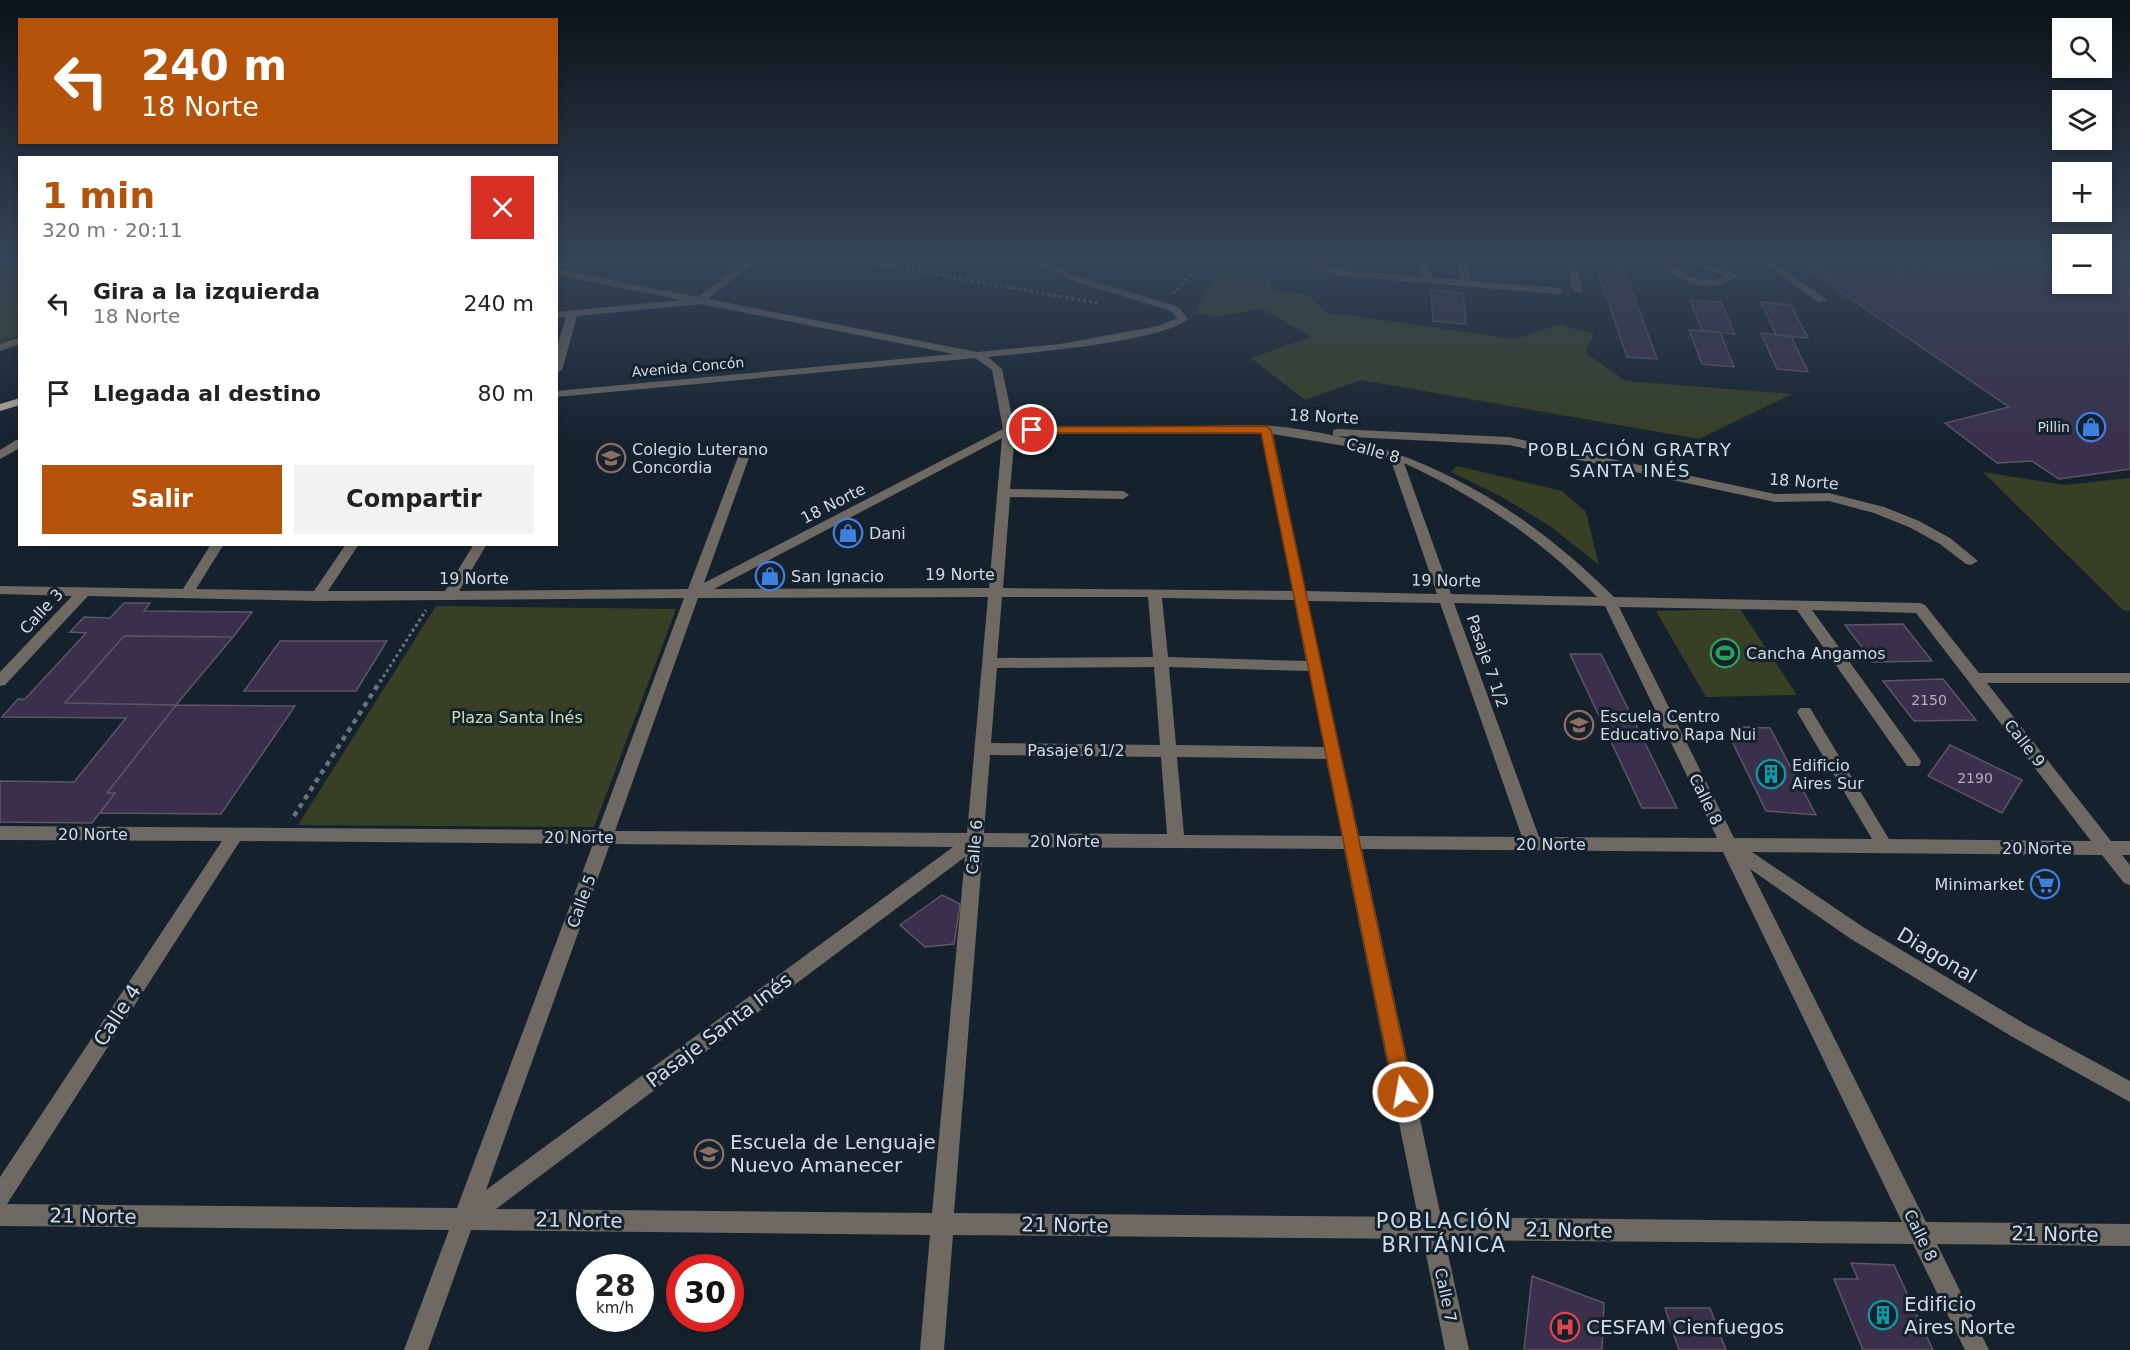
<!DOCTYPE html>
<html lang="es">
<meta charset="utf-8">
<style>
:root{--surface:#fff;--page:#f2f2f2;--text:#222;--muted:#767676;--accent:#b45309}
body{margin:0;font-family:"DejaVu Sans",sans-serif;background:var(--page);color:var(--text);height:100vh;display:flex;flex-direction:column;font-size:22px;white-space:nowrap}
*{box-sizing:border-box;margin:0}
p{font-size:20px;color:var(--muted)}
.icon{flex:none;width:33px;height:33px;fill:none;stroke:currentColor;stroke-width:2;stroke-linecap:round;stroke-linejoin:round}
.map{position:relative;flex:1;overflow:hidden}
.sheet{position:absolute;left:18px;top:156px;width:540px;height:390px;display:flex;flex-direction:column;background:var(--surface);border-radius:0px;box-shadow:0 3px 9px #0003}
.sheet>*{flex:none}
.guide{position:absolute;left:18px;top:18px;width:540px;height:126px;border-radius:0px;box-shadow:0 3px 9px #0003;background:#b45309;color:#fff;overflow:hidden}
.buttons{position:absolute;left:2052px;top:18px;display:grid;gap:12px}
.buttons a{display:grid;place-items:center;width:60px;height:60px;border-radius:0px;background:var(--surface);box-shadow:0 3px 9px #0003;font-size:30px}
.speed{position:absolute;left:576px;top:1254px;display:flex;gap:12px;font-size:30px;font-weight:700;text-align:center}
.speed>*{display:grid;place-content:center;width:78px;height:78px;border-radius:50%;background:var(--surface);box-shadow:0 3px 9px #0003;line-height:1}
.speed small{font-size:15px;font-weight:400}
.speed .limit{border:9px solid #d22;background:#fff;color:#111}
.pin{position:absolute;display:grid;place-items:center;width:51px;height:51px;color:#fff;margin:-26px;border:3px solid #fff;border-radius:50%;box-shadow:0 2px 6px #0007}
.me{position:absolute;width:66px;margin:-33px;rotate:348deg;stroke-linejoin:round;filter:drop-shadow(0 0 4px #0008)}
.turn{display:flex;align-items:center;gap:21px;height:126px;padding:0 24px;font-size:27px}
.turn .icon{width:78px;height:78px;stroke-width:2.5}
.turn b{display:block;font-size:42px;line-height:51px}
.round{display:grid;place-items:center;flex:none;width:63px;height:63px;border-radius:0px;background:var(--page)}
.summary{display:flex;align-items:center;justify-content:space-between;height:102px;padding:0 24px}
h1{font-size:36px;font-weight:700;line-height:45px;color:var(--accent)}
.action{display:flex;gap:12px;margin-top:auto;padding:12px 24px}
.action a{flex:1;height:69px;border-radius:0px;background:var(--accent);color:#fff;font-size:24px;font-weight:700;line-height:69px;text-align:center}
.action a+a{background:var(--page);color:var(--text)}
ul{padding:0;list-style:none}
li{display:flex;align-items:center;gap:18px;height:90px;padding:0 24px}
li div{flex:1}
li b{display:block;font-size:22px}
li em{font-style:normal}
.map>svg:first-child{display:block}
.green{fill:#374025}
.building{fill:#3b304c;stroke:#5c5567;stroke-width:1.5}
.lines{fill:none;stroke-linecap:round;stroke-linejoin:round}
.minor-tunnel{stroke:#313e49;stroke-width:10;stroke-dasharray:10 5;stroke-linecap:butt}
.path-far1{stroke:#67737d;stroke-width:3;stroke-dasharray:3 3;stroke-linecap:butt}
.path{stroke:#67737d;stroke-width:4.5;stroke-dasharray:5 5;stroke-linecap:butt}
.minor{fill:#6e6962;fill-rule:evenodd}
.major{fill:#beb2a3;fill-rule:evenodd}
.route{fill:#b45309;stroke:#753606;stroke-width:1.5}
.labels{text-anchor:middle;stroke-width:6;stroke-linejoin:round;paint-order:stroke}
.far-street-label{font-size:14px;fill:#d1dae2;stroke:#15222e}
.far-poi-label{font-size:14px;fill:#d1dae2;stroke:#15222e;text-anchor:end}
.number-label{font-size:14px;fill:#acb0bc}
.street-label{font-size:16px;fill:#d1dae2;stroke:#15222e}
.poi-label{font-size:16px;fill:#d1dae2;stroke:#15222e;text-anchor:start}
.park-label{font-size:16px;fill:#cce1a7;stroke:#15222e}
.neighbourhood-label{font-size:18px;letter-spacing:1.5px;fill:#cbdced;stroke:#15222e}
.near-street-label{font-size:20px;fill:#d1dae2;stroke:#15222e}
.near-poi-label{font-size:20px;fill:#d1dae2;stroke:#15222e;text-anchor:start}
.near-neighbourhood-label{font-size:21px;letter-spacing:1.5px;fill:#cbdced;stroke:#15222e}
</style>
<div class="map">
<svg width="2130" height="1350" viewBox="0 0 2130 1350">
<rect width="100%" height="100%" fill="#15222e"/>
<path class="green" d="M0,258H20L19,335L0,343Z
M1215,273L1270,280V290L1308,295L1325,312L1516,339L1559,324L1594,334L1585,353L1626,381L1792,394L1699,439L1361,380L1305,400L1251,358L1311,337L1263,309L1215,317L1195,313Z
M1457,466L1562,491L1586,512L1599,565L1550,526L1502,497L1451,472Z
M1983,472L2064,485L2130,478V611L2123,610Z
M436,606L676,609L594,827L298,825Z
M1740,609L1797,695L1706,697L1656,611Z"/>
<path class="building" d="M1593,258H1620L1657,359L1627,357Z
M1791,258H2062V284H2102V258L2130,259V469L2059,479L2032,461L1997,463L1945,423L2009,407Z
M1431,290L1463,293L1466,324L1433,321Z
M1690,300L1721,302L1735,334L1702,331Z
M1761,302L1791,305L1808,338L1776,335Z
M1689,330L1720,332L1734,367L1702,364Z
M1761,333L1791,336L1808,372L1777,369Z
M124,603H150L144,611L252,612L233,637L124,636L65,703L176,705L107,793H115L92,823L0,822V781L74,782L126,718L2,717L18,699H25L86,633L70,632L84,617L110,618Z
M1903,624L1932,661L1873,662L1845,625Z
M124,636L233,637L176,705L65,703Z
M280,641H387L356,691H244Z
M1570,654H1601L1677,808H1642Z
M1943,679L1976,720L1914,721L1883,681Z
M176,705L295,706L221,814L100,813L115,793H107Z
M1743,727L1770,728L1816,815L1766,811L1730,737L1748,738Z
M1950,745L2022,780L2002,813L1928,776Z
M942,895L960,904L954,944L925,947L900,925Z
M1851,1263L1894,1265L1933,1350H1863L1834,1279H1858Z
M1532,1276L1604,1303L1602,1350H1524Z
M1665,1308H1710L1726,1350H1679Z"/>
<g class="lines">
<path class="minor-tunnel" d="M1800,258L1835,282L1987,266L1972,258"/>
<path class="path-far1" d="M906,269L1097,303
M1173,294L1194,271
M380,682L426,610"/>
<path class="path" d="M294,816L381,680"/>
<path class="minor" d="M748,258H759L708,299L977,352L1060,344L1158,326L1177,318L1171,311L1077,282L1017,258H1030L1083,278L1179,307L1188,319C1162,342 1027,353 988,357L1002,369L1014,426C1073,426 1132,426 1191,426C1218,426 1246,424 1273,426C1408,439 1519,502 1614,597L1920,603L1925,605L1979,673H2130V683H1987L2111,841H2130V855H2122L2130,865V885L2124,883L2102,855L1752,852L1863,927L2025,1024L2130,1081V1102L2011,1036L1851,939L1750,869L1926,1222L2130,1224V1246L1937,1244L1989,1350H1965L1913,1244L1445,1240L1469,1350H1445L1423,1239L953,1235L944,1350H920L930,1235L471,1230L428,1350H404L449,1230L0,1226V1177L222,841L0,840V826L598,830L684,598L318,601L88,596L5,685L0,686V672L72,596L0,594V586L183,589L211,544H224L196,589L314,591L346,544H359L328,591H445L474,544H487L459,591L688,589L741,449H749L751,452L704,583L1003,429L992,370L975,358L556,397V391L954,354L701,304L577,316L562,370L556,373V349L566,317L556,318V312L681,300L556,275V269L698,297ZM1015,434H1261L1293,591L1003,588L1010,497L1123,499L1129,495L1123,491L1010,489ZM1273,434L1351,447L1390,458L1437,594L1306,591ZM1002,438L989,588L714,589ZM1404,463C1476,496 1542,540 1597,597L1451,594ZM988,597L967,833L615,831L698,598ZM1002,597H1148L1153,657L997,658ZM1162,598L1294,600L1306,661L1168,657ZM1308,601L1440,603L1522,837L1359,836ZM1454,603L1605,606L1717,838L1539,837ZM1619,607L1797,610L1907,766H1919L1921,762L1919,758L1812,610L1916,613L2091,841L1889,839L1810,708H1800L1797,712L1872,839L1734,838ZM1154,667L1160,745L991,743L997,668ZM1169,667L1309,671L1324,747L1176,745ZM990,755L1161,757L1167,834L984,833ZM1177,757L1326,759L1342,836L1184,835ZM240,841L593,844L457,1208L7,1204ZM610,844L953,847L486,1190ZM983,847L1344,849L1418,1217L954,1213ZM1362,849L1723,852L1902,1222L1441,1217ZM965,857L932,1213L496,1209Z
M835,258H857L891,263L896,266L891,269L840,261Z
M1182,258H1217L1204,263Z
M1310,258H1320L1322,265L1333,269L1422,277L1419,258H1429L1431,277L1461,280L1456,258H1466L1471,281L1559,288L1564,291L1559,294L1331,275L1315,269Z
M1564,258H1574L1583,291L1582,293L1573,291Z
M1656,258H1666C1680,273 1705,288 1725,276L1677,258H1691L1738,275C1713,298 1674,281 1656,258Z
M1758,258H1769L1827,300L1818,302Z
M20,337V344L0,351V344Z
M1337,429L1509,437L1775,494L1829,493L1884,507L1919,521L1950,538L1978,561L1971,565L1966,564L1940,544L1909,527L1874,513L1829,501L1775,502L1509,445L1333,436V430Z
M16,440H20V448L0,459V450Z"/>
<path class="major" d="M20,398V405L0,411V404Z"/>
</g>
<linearGradient id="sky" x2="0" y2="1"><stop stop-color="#0c1319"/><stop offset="0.58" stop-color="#354457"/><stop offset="1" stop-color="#354457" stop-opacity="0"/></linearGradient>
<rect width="2130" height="447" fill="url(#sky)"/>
<path class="route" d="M1266,426L1271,430L1413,1092L1410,1099L1403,1101L1397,1099L1394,1092L1261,433H1032L1027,430L1032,427Z"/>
<defs>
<g id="shop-ring" transform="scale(1.5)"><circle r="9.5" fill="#15222e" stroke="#3f7fe0" stroke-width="1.5"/><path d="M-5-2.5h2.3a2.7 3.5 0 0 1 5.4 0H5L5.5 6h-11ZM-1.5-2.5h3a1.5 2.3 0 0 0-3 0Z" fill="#3f7fe0"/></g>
<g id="school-ring" transform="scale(1.5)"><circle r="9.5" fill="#15222e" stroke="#8d6e63" stroke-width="1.5"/><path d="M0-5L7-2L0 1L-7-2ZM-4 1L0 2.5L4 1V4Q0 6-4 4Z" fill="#8d6e63"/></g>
<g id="stadium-ring" transform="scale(1.5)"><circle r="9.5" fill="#15222e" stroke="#2e9e5b" stroke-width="1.5"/><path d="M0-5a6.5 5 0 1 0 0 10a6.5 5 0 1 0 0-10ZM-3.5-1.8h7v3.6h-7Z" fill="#2e9e5b"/></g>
<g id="building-ring" transform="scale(1.5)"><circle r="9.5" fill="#15222e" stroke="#0f9aa8" stroke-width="1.5"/><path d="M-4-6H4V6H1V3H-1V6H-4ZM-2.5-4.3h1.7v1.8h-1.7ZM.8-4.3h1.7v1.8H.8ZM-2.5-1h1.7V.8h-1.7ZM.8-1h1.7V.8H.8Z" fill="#0f9aa8"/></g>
<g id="supermarket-ring" transform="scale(1.5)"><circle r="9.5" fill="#15222e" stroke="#3f7fe0" stroke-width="1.5"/><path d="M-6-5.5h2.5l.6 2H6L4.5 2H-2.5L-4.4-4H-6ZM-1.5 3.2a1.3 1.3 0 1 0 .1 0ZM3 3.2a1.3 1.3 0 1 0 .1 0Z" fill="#3f7fe0"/></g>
<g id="hospital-ring" transform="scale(1.5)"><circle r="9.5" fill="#15222e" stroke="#e0444e" stroke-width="1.5"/><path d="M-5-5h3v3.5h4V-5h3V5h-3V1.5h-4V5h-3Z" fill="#e0444e"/></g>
</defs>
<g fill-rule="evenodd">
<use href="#shop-ring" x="2091" y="427"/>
<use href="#school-ring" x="611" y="458"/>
<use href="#shop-ring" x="848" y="533"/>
<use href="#shop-ring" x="770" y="576"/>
<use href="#stadium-ring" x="1725" y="653"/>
<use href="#school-ring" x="1579" y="725"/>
<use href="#building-ring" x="1771" y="774"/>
<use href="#supermarket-ring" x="2045" y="884"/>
<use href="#school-ring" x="709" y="1154"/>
<use href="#building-ring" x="1883" y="1315"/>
<use href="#hospital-ring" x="1565" y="1327"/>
</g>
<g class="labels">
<g class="far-street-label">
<text transform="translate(688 367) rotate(-5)" y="5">Avenida Concón</text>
</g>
<g class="far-poi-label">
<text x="2070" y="432">Pillin</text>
</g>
<g class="number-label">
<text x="1929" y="705">2150</text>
<text x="1975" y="783">2190</text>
</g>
<g class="street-label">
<text transform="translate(1324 416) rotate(3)" y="6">18 Norte</text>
<text transform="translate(1373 450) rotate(16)" y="6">Calle 8</text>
<text transform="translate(1804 481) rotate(4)" y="6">18 Norte</text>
<text transform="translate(833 503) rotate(-27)" y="6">18 Norte</text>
<text x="960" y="580">19 Norte</text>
<text x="474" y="584">19 Norte</text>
<text transform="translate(1446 580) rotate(1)" y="6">19 Norte</text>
<text transform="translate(41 611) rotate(-47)" y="6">Calle 3</text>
<text transform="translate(1488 661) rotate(71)" y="6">Pasaje 7 1/2</text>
<text transform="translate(2025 743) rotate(52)" y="6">Calle 9</text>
<text x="1076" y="756">Pasaje 6 1/2</text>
<text transform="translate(1706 799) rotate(64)" y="6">Calle 8</text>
<text x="93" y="840">20 Norte</text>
<text x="579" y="843">20 Norte</text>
<text x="1065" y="847">20 Norte</text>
<text x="1551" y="850">20 Norte</text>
<text transform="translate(974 847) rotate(-85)" y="6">Calle 6</text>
<text x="2037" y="854">20 Norte</text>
<text transform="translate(581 901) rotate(-70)" y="6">Calle 5</text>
<text transform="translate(1921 1235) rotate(64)" y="6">Calle 8</text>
<text transform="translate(1446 1295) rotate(78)" y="6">Calle 7</text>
</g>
<g class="poi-label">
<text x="632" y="455">Colegio Luterano<tspan x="632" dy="18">Concordia</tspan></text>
<text x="869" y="539">Dani</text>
<text x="791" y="582">San Ignacio</text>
<text x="1746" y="659">Cancha Angamos</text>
<text x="1600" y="722">Escuela Centro<tspan x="1600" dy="18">Educativo Rapa Nui</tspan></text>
<text x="1792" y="771">Edificio<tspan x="1792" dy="18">Aires Sur</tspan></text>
<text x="2024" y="890" text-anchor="end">Minimarket</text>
</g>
<g class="park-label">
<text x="517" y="723">Plaza Santa Inés</text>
</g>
<g class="neighbourhood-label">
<text x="1630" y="456">POBLACIÓN GRATRY<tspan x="1630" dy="21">SANTA INÉS</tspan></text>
</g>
<g class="near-street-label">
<text transform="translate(1937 955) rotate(31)" y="7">Diagonal</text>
<text transform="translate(117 1015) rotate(-57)" y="7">Calle 4</text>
<text transform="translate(719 1030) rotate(-37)" y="7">Pasaje Santa Inés</text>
<text transform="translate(93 1216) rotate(1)" y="7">21 Norte</text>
<text transform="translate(579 1220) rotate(1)" y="7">21 Norte</text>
<text transform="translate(1065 1225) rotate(1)" y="7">21 Norte</text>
<text transform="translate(1569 1230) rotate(1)" y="7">21 Norte</text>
<text transform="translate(2055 1234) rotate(1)" y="7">21 Norte</text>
</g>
<g class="near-poi-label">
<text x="730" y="1149">Escuela de Lenguaje<tspan x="730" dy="23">Nuevo Amanecer</tspan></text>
<text x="1904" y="1311">Edificio<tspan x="1904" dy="23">Aires Norte</tspan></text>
<text x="1586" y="1334">CESFAM Cienfuegos</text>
</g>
<g class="near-neighbourhood-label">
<text x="1444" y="1228">POBLACIÓN<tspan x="1444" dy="24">BRITÁNICA</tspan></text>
</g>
</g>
</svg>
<div class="buttons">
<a><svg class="icon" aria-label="search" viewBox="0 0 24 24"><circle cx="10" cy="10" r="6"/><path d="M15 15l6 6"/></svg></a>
<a><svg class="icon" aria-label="layers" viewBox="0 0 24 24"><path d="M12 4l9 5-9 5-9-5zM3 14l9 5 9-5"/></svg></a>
<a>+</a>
<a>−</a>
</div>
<div class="speed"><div>28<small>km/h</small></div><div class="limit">30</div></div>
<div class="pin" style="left:1032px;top:430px;background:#d93025"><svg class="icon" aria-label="arrive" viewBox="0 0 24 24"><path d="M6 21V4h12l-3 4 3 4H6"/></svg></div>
<svg class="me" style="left:1403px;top:1092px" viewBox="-20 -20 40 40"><circle r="17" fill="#b45309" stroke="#fff" stroke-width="3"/><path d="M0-11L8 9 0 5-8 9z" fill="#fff"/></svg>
<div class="guide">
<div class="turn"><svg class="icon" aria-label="left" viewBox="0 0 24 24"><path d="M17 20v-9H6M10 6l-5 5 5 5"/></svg><div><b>240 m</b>18 Norte</div></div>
</div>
<section class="sheet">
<div class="summary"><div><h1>1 min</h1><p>320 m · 20:11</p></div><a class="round" style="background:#d93025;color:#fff"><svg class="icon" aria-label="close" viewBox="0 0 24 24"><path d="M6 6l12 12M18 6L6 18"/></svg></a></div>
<ul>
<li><svg class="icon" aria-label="left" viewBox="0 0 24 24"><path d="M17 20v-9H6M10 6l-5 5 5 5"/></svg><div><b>Gira a la izquierda</b><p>18 Norte</p></div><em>240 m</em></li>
<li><svg class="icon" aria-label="arrive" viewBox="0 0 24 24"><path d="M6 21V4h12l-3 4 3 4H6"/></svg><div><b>Llegada al destino</b></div><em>80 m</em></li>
</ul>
<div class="action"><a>Salir</a><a>Compartir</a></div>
</section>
</div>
